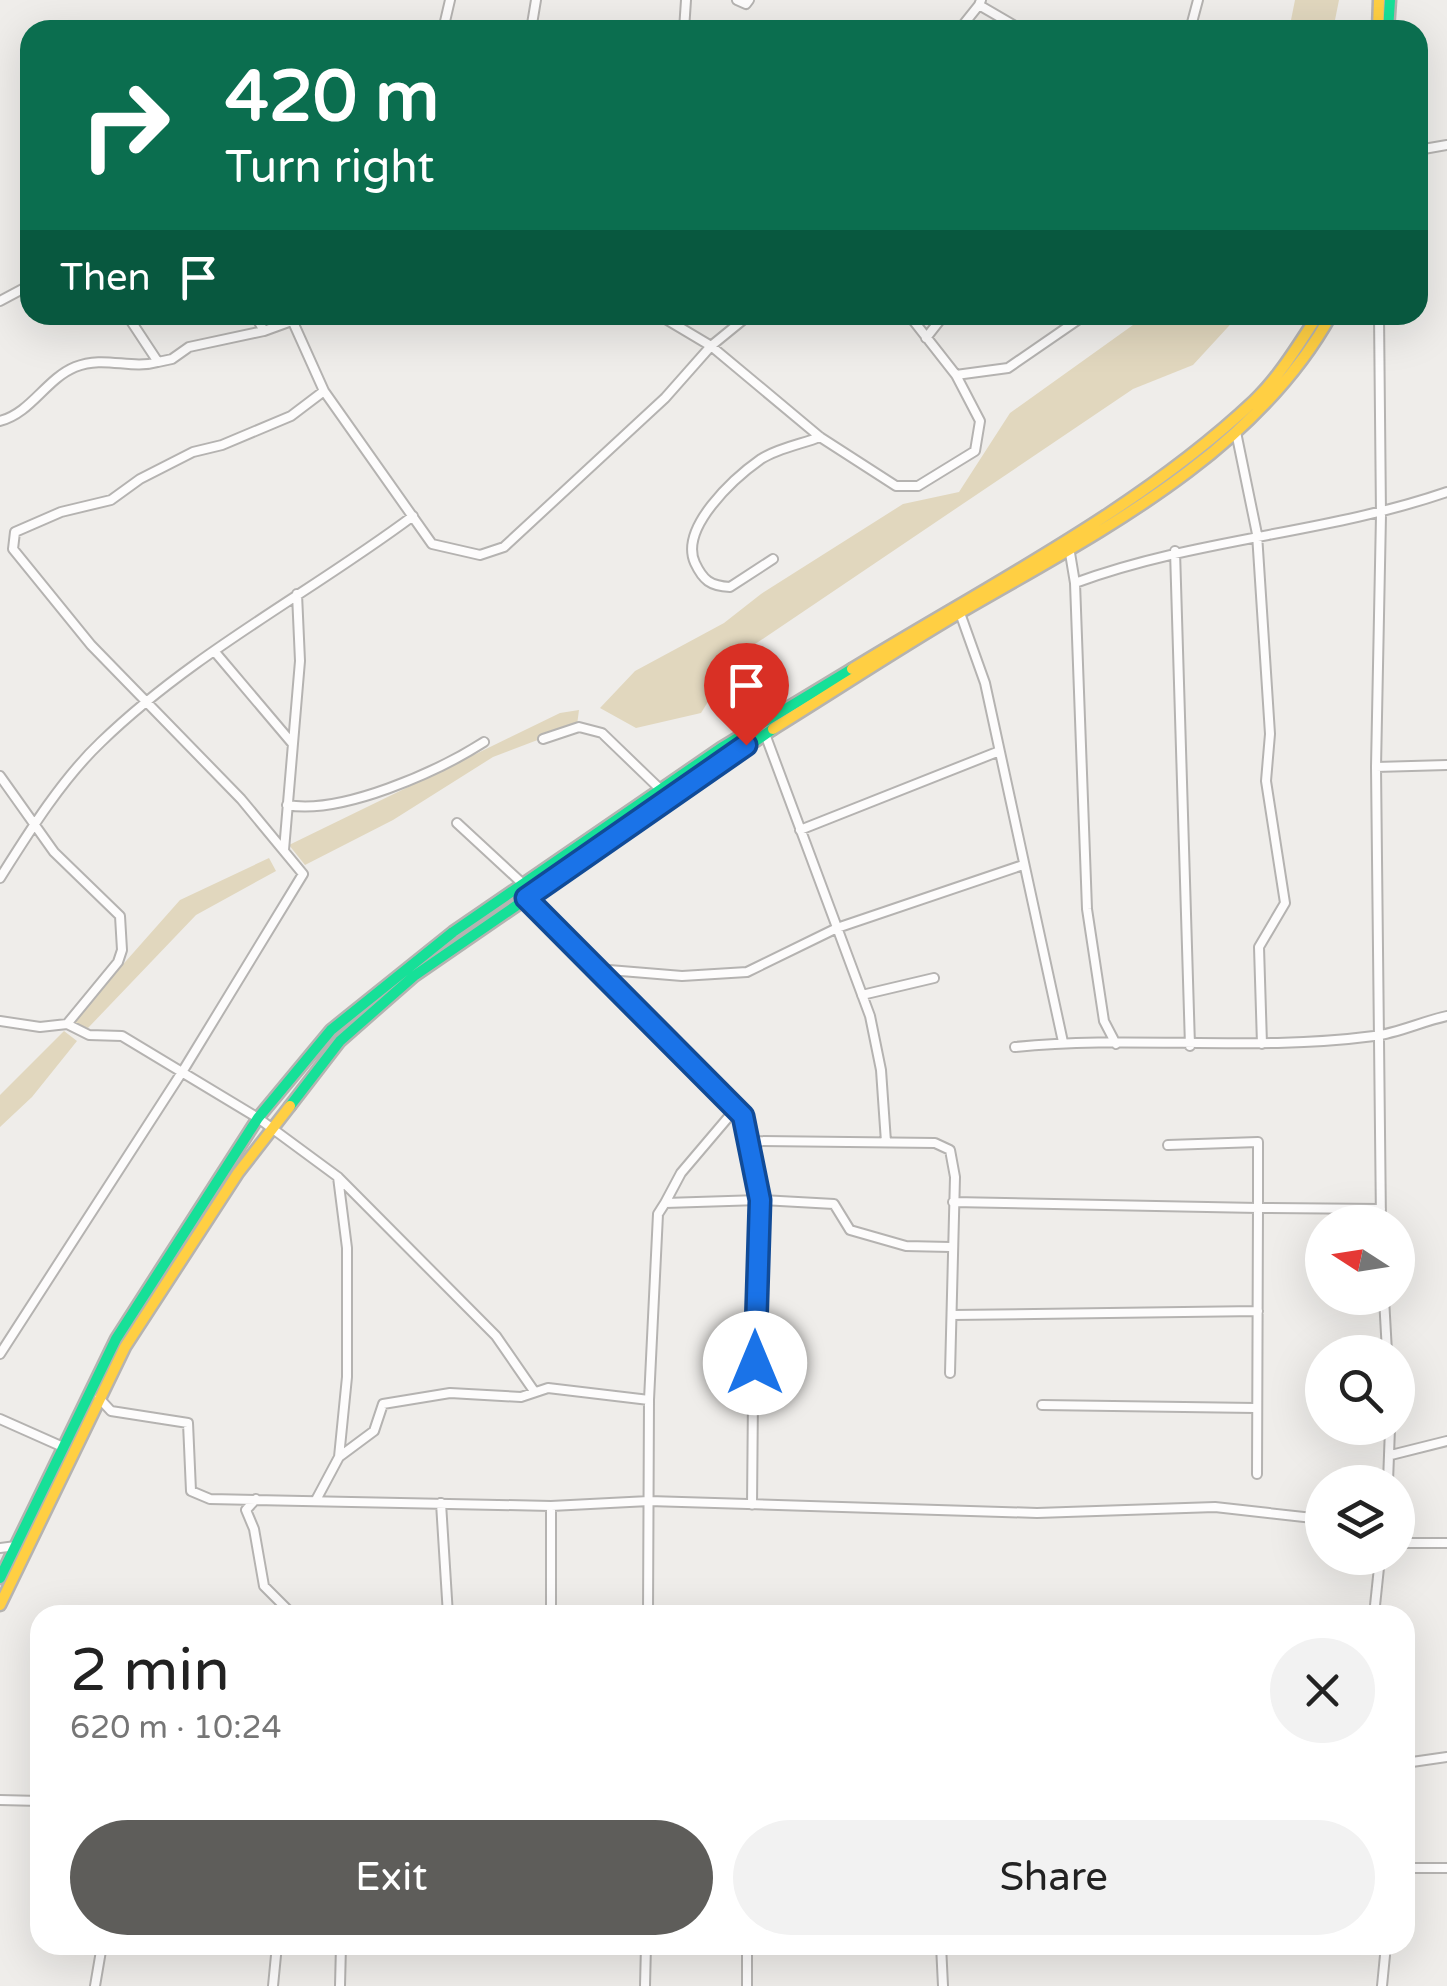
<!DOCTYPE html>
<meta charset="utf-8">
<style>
:root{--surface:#fff;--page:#f2f2f2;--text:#222;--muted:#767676;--accent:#5e5d5a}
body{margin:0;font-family:"Varela Round",sans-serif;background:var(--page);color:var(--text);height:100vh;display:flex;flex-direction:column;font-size:38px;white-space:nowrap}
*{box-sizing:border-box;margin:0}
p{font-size:32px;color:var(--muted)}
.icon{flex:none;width:55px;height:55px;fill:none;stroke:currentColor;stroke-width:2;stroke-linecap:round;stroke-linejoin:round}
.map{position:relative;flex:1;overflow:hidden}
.sheet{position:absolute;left:30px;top:1605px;width:1385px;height:350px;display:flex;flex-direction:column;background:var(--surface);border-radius:30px;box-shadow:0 10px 40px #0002}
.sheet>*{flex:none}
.guide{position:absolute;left:20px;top:20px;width:1408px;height:305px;border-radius:30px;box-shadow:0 10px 40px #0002;background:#0b6e4f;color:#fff;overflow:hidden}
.needle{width:65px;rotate:282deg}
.buttons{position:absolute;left:1305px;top:1205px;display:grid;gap:20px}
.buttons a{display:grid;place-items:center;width:110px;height:110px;border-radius:50%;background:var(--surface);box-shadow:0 10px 40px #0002;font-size:50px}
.pin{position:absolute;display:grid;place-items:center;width:85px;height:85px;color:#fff;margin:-102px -42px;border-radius:50% 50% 50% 0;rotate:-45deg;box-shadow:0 0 10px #0007}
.pin .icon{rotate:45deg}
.me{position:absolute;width:110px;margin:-55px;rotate:0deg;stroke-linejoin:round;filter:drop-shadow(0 0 8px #0008)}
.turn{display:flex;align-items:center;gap:35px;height:210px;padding:0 40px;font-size:45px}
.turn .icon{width:130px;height:130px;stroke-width:2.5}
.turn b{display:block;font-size:70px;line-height:85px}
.then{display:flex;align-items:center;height:95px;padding:0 40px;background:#0003;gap:20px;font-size:38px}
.round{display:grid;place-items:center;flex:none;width:105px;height:105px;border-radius:52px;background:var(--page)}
.overview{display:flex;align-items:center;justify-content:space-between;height:170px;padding:0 40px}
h1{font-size:60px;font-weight:600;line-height:75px}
.primary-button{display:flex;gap:20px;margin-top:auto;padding:20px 40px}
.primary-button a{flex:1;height:115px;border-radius:60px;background:var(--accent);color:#fff;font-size:40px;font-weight:600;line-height:115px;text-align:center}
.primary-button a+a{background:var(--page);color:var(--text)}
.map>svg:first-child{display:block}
.green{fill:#e1d7be}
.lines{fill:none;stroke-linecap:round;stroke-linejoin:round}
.street-casing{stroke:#b5b3b1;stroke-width:12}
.fast-casing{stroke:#b5b3b1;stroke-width:15}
.slow-casing{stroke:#b5b3b1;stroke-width:15}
.street{stroke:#fdfcfc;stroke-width:8}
.fast{stroke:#16e098;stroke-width:10}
.slow{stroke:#ffcf43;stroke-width:10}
.route-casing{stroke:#114b97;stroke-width:25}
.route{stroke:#1a73e8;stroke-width:18}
</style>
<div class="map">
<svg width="1447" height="1986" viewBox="0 0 1447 1986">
<rect width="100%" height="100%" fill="#efedea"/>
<path class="green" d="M1295,0H1339L1333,30H1289Z
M1147,315H1239L1193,365L1133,389L736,657L701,713L636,728L600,708L635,671L724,623L761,594L903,504L959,492L1010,413Z
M579,710L577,725L493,757L393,820L305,865L289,845L560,713Z
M269,858L276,871L196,915L88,1028L72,1022L180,900Z
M64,1031L77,1041L32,1097L0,1127V1095Z"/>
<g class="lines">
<g class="street-casing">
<path id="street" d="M737,0L746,4L749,0
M981,0L979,5L1022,30
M443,30L450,0
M531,30L536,0
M684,30L686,0
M959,30L979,5
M1190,30L1198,0
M1418,150L1447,145
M0,301L30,285
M127,315L158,362L172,359L189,347L264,331L255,315
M659,315L711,346L820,437L896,486H918L975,451L980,421L956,375L909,315
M1379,315L1381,515L1376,767L1381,1222
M264,331L308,315
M926,338L944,315
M956,375L1008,368L1085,315
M324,391L432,544L480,555L504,547L665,398L711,346L749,315
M0,421C31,413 46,379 75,367C105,355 130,370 158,362
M1236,432L1257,534L1270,734L1266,781L1285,903L1259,947L1262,1044
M1069,547L1075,583L1087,909L1104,1021L1116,1044
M1175,551L1190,1046
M773,559L730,587C710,586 703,580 695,563C679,528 734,478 761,459C778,448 802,444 820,437
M1075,583C1197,538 1325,534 1447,492
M960,613L985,683L1063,1042
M215,652L292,743
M765,734L870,1016L881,1070L886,1142
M543,739L579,727L602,733L660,789
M1376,767L1447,765
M0,776L54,852L120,916L122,950L118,962L67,1024
M287,805C341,815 437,772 484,742
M457,823L523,884
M800,830L997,752
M284,850L300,661L297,594
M0,878C29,832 62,779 101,742C194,652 310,593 413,516
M526,898L737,1107L751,1141L760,1200L665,1203L658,1214L649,1400L648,1615
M597,969L682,976L747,972L837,928L1023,865
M862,995L934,978
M0,1021L40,1027L67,1024L89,1035L122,1036L258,1118L338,1177L496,1336L534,1391
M1015,1047C1134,1035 1253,1052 1374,1036C1398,1033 1423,1021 1447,1016
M751,1141L935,1143L950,1150L955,1177L950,1373
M953,1202L1258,1208V1142L1168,1145
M665,1203L681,1173L737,1107
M1384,1298L1387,1352
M952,1315L1258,1311
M0,1354L184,1069L303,874L241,799L91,645L13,549L15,532L61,512L111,500L140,479L193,452L222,445L291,416L324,391L293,322
M99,1398L111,1411L188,1423L191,1491L210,1499L551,1506L649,1501L1037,1513L1215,1507L1322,1519
M1042,1405L1255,1408
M0,1419L63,1447
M1391,1455L1447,1441
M339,1457L374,1431L383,1404L450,1393L521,1397L548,1388L649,1400
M1257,1474L1258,1208L1381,1209
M1388,1482L1390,1428
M256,1499L246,1510L254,1529L264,1586L293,1615
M316,1500L339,1457L347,1377V1248L338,1177
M441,1503L448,1615
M752,1505L754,1289L760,1200L834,1204L850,1230L906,1246L950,1247
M1398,1543H1447
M0,1548L16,1546
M551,1615V1506
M1374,1615L1380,1558
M1405,1763L1447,1757
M0,1800L40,1801
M1405,1868H1447
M941,1945L943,1986
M95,1986L102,1945
M273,1986L277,1945
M340,1986L341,1945
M645,1986L646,1945
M747,1986V1945
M1382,1986L1386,1945"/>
</g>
<g class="fast-casing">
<path id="fast" d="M1388,30L1390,0
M290,1106L340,1041L414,976L773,729
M0,1578L116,1339L258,1118L331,1030L453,932L721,748L852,669"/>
</g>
<g class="slow-casing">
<path id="slow" d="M1378,30L1379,0
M852,669C987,586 1138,510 1254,401C1280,376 1298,345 1318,315
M773,729C836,690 898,649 961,612C1095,534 1253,456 1331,315
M0,1605L125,1347L238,1173L290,1106"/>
</g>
<use href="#street" class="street"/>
<use href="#fast" class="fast"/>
<use href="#slow" class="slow"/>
</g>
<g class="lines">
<g class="route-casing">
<path id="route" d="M746,745L526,898L743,1116L760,1200L755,1363"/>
</g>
<use href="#route" class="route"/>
</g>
</svg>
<div class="buttons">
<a><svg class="needle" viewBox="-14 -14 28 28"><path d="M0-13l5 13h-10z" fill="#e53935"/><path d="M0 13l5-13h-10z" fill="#767676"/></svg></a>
<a><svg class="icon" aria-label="search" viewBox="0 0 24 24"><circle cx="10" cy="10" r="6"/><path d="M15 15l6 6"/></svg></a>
<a><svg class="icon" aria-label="layers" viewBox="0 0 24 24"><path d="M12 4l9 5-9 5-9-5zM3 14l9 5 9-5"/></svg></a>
</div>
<div class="pin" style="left:746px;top:745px;background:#d93025"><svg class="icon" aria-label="arrive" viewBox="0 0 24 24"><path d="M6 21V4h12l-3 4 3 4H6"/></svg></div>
<svg class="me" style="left:755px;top:1363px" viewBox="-20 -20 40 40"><circle r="19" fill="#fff"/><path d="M0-13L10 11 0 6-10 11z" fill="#1a73e8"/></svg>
<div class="guide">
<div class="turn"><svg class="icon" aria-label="right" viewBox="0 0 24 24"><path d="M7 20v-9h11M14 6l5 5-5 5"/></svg><div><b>420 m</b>Turn right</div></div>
<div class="then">Then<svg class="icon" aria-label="arrive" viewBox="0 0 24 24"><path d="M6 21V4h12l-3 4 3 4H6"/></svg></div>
</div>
<section class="sheet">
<div class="overview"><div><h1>2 min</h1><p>620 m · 10:24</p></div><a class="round"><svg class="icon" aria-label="close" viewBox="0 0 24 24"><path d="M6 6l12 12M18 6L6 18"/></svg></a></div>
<div class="primary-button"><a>Exit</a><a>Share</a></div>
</section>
</div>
